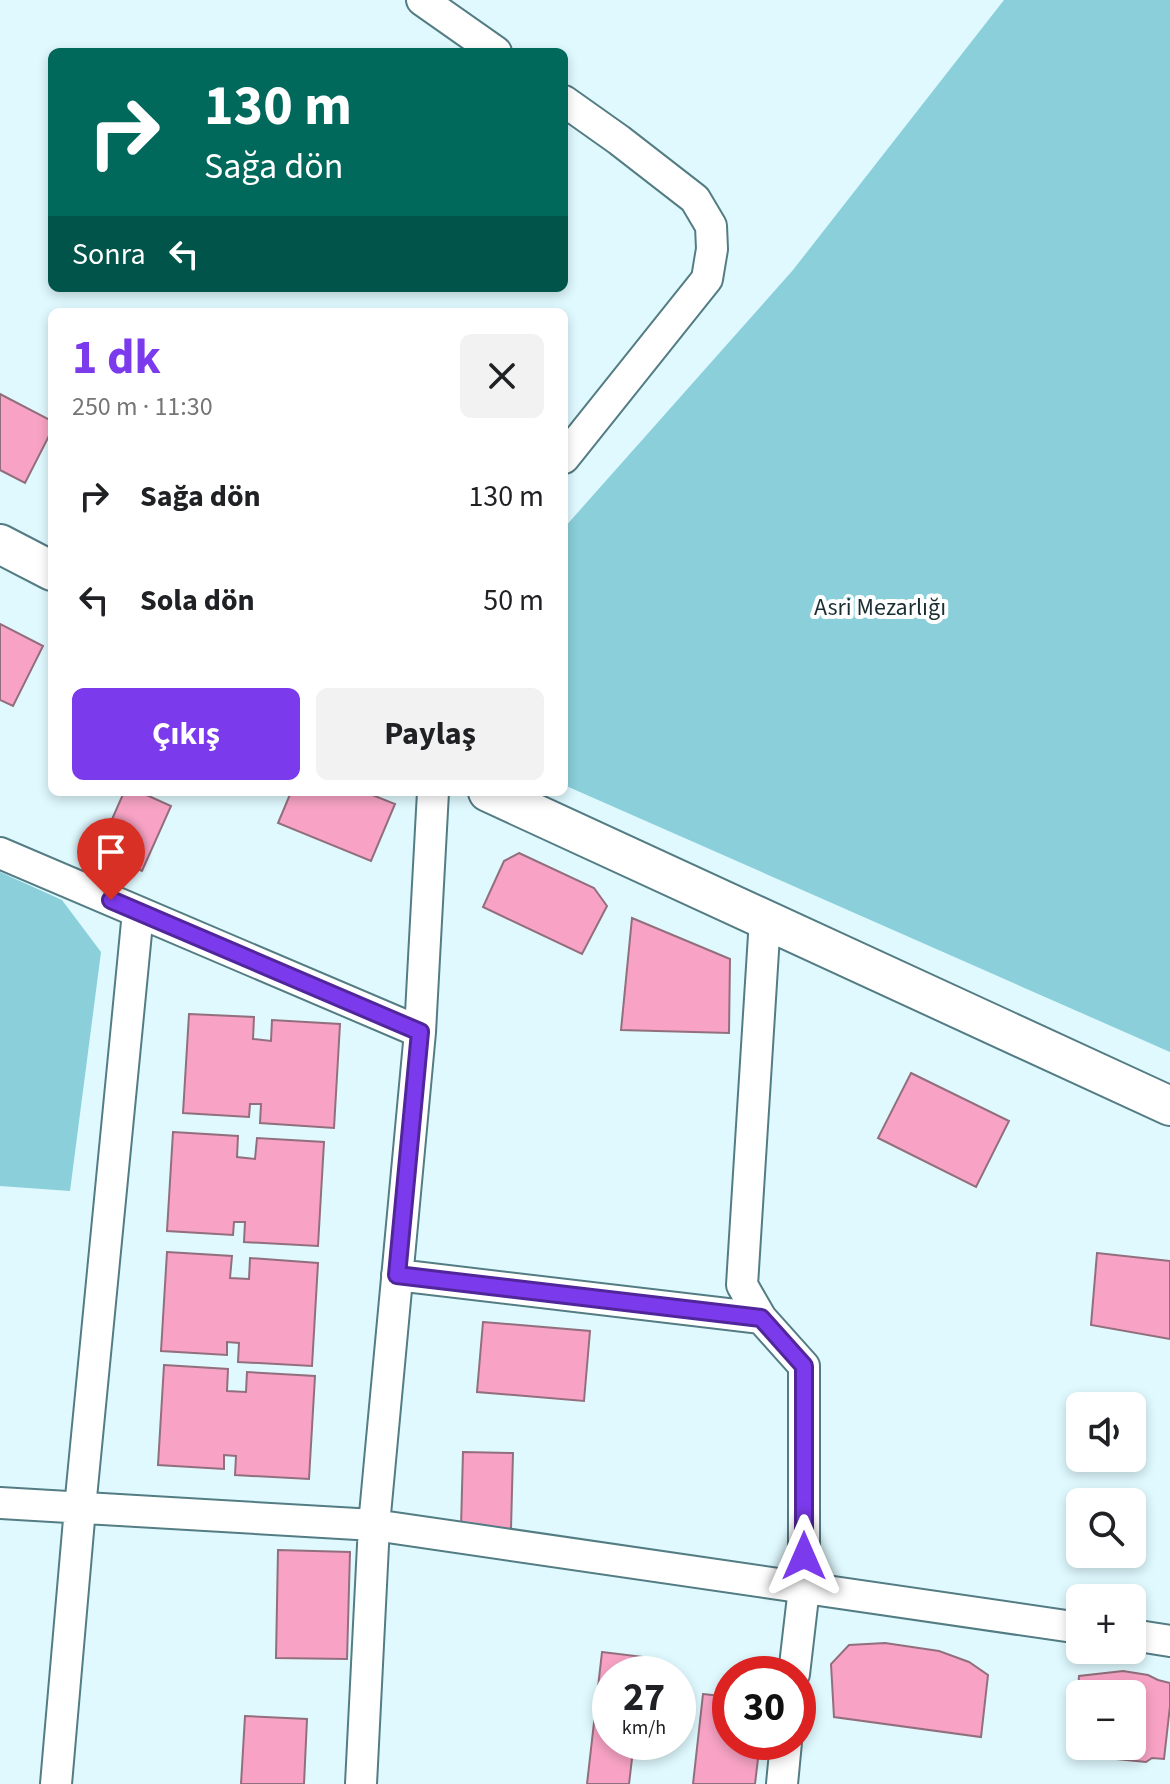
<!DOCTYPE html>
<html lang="tr">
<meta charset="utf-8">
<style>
:root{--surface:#fff;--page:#f2f2f2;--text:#202124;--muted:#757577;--accent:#7c3aed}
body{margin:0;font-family:"Source Sans 3",sans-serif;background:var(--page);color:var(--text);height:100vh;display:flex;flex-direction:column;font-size:30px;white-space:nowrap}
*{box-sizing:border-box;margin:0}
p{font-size:26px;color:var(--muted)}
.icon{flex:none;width:44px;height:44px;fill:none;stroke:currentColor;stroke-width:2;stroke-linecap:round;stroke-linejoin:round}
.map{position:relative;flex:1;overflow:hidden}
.panel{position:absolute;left:48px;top:308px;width:520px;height:488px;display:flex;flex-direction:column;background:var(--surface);border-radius:12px;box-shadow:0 4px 12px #0003}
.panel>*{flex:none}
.top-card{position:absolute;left:48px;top:48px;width:520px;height:244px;border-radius:12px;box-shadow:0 4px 12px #0003;background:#00695c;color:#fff;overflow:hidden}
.controls{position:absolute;left:1066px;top:1392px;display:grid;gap:16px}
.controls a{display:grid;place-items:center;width:80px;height:80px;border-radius:12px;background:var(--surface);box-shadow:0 4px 12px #0003;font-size:40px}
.speed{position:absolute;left:592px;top:1656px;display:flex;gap:16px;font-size:40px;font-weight:700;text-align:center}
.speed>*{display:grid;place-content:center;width:104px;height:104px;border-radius:50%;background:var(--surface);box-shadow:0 4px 12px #0003;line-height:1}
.speed small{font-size:20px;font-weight:400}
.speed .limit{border:12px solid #d22;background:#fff;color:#111}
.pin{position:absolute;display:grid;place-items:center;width:68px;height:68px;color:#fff;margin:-82px -34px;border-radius:50% 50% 50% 0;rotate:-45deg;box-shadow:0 0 8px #0007}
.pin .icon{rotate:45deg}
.me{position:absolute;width:88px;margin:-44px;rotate:0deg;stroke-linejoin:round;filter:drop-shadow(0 0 6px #0008)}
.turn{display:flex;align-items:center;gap:28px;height:168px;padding:0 24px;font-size:36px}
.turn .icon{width:104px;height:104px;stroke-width:2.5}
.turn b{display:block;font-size:56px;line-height:68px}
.then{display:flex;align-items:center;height:76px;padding:0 24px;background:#0003;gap:16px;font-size:30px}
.round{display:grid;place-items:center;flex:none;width:84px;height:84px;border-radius:12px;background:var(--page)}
.overview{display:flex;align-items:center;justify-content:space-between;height:136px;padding:0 24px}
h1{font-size:48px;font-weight:700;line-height:60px;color:var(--accent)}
.primary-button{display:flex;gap:16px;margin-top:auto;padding:16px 24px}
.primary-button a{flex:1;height:92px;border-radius:12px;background:var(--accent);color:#fff;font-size:32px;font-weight:700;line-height:92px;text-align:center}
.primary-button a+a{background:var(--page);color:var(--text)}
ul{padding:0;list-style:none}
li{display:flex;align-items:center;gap:24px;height:104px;padding:0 24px}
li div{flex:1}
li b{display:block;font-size:30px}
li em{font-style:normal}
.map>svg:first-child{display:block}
.green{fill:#8acfda}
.building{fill:#f8a3c5;stroke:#926f7c;stroke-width:2;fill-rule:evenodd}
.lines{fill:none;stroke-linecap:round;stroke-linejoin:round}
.minor-casing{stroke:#537c83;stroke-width:34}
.tertiary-casing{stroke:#537c83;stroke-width:42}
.minor{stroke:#fff;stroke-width:30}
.tertiary{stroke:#fff;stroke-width:38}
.route-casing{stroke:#51269a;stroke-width:20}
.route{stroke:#7c3aed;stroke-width:14}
.labels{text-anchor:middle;stroke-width:8;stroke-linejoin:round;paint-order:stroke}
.park-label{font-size:24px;fill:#1a2f33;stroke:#fff}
</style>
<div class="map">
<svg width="1170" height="1784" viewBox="0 0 1170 1784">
<rect width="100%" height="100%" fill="#dff9fe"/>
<path class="green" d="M1004,0H1170V1052L564,785V528L793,270Z
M0,872L62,900L101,952L70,1191L0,1186Z"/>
<path class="building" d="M0,394L52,421V430L25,483L0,470Z
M0,624L43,646L13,706L0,700Z
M124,792H140L171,806L142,871L98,851Z
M291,792H365L395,804L371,861L278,823Z
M519,853L594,888L607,906L582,954L483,907L504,861Z
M632,918L730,959L729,1033L621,1030Z
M189,1014L254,1017L253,1039L271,1041L272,1020L340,1024L334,1128L260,1123L261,1104H250L249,1117L183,1113Z
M911,1073L1009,1121L976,1187L878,1138Z
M173,1132L238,1136L237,1157L255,1159L257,1138L324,1142L318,1246L244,1242L245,1222H234L233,1235L167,1231Z
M167,1252L232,1256L230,1278L249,1279L250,1258L318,1263L312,1366L238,1362L239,1343L227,1342V1355L161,1351Z
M1097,1253L1170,1261V1339L1091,1325Z
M483,1322L590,1331L584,1401L477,1392Z
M164,1365L228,1369L227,1391L246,1392L247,1372L315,1376L309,1479L235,1475L236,1456L224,1455V1469L158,1465Z
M463,1452L513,1453L511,1529L461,1528Z
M278,1550L350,1552L347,1659L276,1658Z
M885,1643L939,1651L969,1662L988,1675L981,1737L834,1717L831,1664L849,1645Z
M602,1652L644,1657L642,1674H610V1742H634L629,1784H587Z
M1123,1671L1148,1675L1158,1680L1170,1683V1706L1164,1759L1152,1758L1146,1762L1096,1757L1089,1752H1074L1079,1676ZM1080,1694H1132V1746H1080Z
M703,1694L730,1697V1742H760L755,1784H693Z
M245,1716L307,1719L304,1784H241Z"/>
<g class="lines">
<g class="minor-casing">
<path id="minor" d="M422,0L496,52
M564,101L619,140L695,199L711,226L712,249L707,279L564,458
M0,853L420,1032
M765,919L742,1285L761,1318L804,1366V1588L794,1674
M397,1275L761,1318
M0,1503L374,1525L1080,1628
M1132,1635L1170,1641
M56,1784L80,1508L138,912
M361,1784L374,1525L420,1032L433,792
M782,1784L786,1742"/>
</g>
<g class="tertiary-casing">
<path id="tertiary" d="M0,544L52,571
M488,792L1170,1106"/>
</g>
<use href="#minor" class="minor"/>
<use href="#tertiary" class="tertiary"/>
</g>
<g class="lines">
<g class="route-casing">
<path id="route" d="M111,900L420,1032L397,1275L761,1318L804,1366V1556"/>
</g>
<use href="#route" class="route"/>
</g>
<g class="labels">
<g class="park-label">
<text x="880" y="615">Asri Mezarlığı</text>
</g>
</g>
</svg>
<div class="controls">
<a><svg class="icon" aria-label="sound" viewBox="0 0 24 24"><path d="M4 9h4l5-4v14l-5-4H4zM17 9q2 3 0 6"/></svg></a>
<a><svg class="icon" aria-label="search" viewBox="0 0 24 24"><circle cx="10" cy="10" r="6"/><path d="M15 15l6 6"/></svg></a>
<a>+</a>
<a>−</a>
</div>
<div class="speed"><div>27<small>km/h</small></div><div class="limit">30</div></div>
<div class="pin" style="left:111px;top:900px;background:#d93025"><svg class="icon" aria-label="arrive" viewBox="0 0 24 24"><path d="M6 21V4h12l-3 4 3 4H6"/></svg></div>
<svg class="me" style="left:804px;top:1556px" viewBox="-20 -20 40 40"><path d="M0-17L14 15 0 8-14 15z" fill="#7c3aed" stroke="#fff" stroke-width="4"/></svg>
<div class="top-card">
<div class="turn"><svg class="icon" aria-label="right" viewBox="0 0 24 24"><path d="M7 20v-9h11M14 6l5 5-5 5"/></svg><div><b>130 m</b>Sağa dön</div></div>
<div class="then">Sonra<svg class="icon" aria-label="left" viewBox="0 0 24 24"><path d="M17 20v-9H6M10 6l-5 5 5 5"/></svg></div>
</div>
<section class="panel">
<div class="overview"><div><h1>1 dk</h1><p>250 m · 11:30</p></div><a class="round"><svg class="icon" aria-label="close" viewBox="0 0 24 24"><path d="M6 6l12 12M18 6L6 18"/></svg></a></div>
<ul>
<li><svg class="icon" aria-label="right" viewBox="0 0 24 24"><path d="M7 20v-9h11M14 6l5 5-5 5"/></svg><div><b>Sağa dön</b></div><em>130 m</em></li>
<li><svg class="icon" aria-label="left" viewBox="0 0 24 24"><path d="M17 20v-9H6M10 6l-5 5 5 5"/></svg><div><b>Sola dön</b></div><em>50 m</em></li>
</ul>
<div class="primary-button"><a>Çıkış</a><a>Paylaş</a></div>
</section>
</div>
